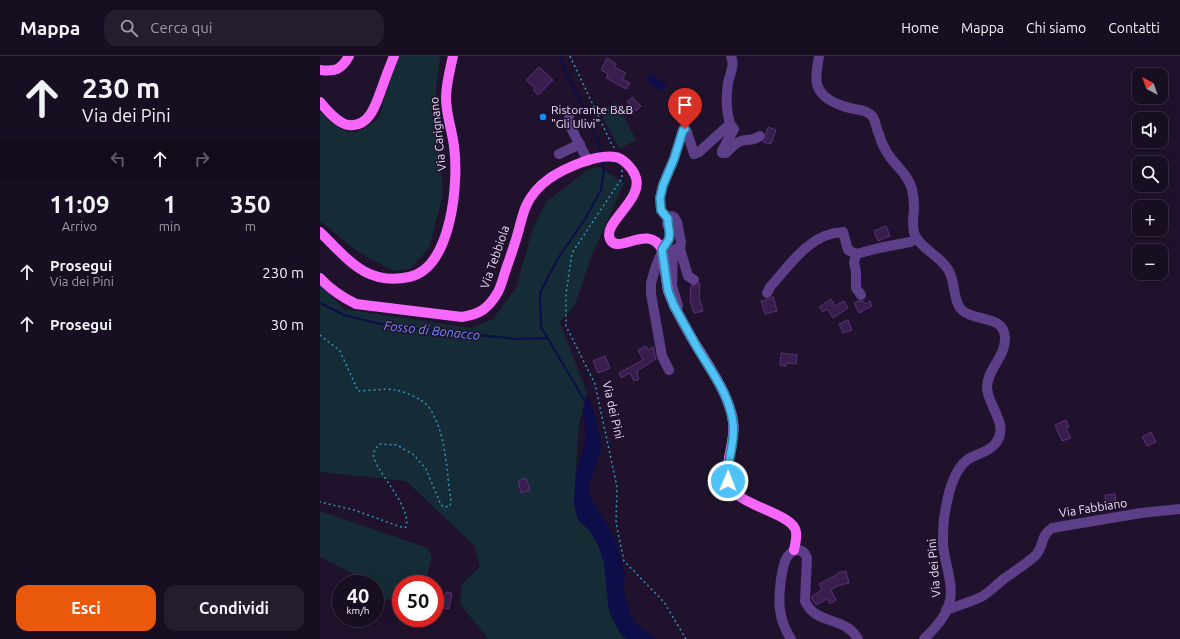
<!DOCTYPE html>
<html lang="it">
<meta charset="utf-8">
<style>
:root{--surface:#180e21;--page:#251c2e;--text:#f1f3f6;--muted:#9f9ca5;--line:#362e3f;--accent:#ea580c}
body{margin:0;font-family:Ubuntu,sans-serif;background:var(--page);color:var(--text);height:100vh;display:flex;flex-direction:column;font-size:15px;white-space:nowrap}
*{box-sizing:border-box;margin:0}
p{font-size:13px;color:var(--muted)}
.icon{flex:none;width:22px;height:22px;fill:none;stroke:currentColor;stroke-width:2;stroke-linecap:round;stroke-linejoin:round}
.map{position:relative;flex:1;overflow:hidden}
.sheet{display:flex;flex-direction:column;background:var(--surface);width:320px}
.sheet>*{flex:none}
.guide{background:#180e21;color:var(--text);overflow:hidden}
.needle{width:26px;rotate:319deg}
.fabs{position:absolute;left:812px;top:12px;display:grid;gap:8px}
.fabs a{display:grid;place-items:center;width:36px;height:36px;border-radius:8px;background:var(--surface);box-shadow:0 4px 16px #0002,0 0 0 1px var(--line);font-size:20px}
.speed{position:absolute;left:12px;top:519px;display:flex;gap:8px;font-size:20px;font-weight:700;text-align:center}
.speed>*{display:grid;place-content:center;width:52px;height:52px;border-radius:50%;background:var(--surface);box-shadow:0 4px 16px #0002,0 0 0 1px var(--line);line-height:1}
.speed small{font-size:10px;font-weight:400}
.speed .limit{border:6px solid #d22;background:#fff;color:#111}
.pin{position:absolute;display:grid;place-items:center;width:34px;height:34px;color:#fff;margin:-41px -17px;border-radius:50% 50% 50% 0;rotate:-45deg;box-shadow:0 0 4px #0007}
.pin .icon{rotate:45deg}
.me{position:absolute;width:44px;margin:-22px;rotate:1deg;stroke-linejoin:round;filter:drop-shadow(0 0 3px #0008)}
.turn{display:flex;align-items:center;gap:14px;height:84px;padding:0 16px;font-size:18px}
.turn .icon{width:52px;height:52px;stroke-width:2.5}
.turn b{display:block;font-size:28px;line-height:34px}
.lanes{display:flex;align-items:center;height:38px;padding:0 16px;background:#0003;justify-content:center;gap:20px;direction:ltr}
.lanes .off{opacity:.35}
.eta{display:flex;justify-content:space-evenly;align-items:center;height:68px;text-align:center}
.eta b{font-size:24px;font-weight:600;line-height:28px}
.cta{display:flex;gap:8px;margin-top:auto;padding:8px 16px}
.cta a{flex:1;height:46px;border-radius:12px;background:var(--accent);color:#fff;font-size:16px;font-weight:600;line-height:46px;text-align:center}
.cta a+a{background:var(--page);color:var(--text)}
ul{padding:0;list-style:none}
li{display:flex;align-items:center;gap:12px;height:52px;padding:0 16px}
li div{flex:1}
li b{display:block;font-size:15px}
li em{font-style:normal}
header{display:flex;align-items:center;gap:24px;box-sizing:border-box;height:56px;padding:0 20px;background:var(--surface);border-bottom:1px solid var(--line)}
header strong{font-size:19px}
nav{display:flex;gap:22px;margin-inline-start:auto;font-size:14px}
.search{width:280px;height:36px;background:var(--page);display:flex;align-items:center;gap:10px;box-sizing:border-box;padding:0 14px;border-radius:12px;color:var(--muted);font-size:15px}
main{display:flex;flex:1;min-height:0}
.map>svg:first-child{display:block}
.green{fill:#152b36}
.water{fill:#0d0d4a}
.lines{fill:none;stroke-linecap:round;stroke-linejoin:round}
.stream{stroke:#0d0d4a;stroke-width:2}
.building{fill:#381e4c;stroke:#583178}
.path{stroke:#3494bc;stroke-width:1.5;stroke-dasharray:2 3;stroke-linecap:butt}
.minor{stroke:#5c3e89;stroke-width:10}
.major{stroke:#f867fc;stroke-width:10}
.route-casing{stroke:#337fa1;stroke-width:10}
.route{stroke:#4fc3f7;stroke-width:7}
.poi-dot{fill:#0e8ff9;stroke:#20122c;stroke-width:1.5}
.labels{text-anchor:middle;stroke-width:3;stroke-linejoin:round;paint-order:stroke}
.poi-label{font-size:12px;fill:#eddefe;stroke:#20122c;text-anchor:start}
.street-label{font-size:12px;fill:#eddefe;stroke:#20122c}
.water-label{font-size:13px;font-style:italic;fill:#6e88fc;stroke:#20122c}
</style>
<header>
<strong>Mappa</strong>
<div class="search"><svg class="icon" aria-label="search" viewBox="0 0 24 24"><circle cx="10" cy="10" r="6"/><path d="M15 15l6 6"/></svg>Cerca qui</div>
<nav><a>Home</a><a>Mappa</a><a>Chi siamo</a><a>Contatti</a></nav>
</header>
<main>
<section class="sheet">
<div class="guide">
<div class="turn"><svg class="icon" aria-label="ahead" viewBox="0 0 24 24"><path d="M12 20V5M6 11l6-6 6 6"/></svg><div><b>230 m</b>Via dei Pini</div></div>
<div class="lanes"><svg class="icon off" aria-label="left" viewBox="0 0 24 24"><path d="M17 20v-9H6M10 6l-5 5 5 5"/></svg><svg class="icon" aria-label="ahead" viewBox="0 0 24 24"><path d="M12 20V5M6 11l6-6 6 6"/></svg><svg class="icon off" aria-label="right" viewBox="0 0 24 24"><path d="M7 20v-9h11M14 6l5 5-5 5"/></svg></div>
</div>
<div class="eta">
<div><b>11:09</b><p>Arrivo</p></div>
<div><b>1</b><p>min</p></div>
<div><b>350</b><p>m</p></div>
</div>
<ul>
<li><svg class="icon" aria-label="ahead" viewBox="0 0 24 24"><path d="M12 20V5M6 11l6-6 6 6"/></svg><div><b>Prosegui</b><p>Via dei Pini</p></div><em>230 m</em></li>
<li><svg class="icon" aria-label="ahead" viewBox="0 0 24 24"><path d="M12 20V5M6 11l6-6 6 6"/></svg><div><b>Prosegui</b></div><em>30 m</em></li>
</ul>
<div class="cta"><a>Esci</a><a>Condividi</a></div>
</section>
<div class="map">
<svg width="860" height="583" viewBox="0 0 860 583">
<rect width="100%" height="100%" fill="#20122c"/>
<path class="green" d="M76,0H120L116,34L123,139L109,192L90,213L73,215L37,195L0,165V56C10,65 26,82 41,74C47,71 53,66 59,62Z
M296,46L316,84L299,93L280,55Z
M279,111L304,127L270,204L255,249L240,266L267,337L259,367L254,448L258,464L271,476L278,489L284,506L289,555L300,577L306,583H168L140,548L142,528L160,511L154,489L86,425L0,416V228L24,253L151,272L173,263L196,232L213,172L226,146L269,113Z
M0,455L108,492L112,501L107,520L91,528H81V537L73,546L62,541L55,535V528H46L35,519L0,501Z"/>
<path class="water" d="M331,17L347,29L341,36L325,24Z
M267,340L273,352L282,389L278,403L269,429V439L291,474L297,489L305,518L304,536L310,558L317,569L337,583H306L300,577L289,555L284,506L278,489L271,476L258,464L254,448L256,417L266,383L263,353Z"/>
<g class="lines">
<path class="stream" d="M239,0L278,85L281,98
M0,247L24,259L69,270L197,283L227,282
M266,347L221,271L220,237L238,202L265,163L281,134L284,114L282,104"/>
</g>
<path class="building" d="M287,2L296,8L294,11L306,17L302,23L310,27L306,33L286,22L288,18L281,14Z
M219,11L233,24L218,39L213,34L215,32L206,24Z
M312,41L321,50L316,55L307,46Z
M448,71L456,74L451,88L443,86L446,83V77Z
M566,170L570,180L558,185L554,175Z
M380,227L379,241L383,255L374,257L370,244L371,230H377Z
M453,240L457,255L445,258L441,245L450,243Z
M511,243L515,250L524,245L528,252L513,262L507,253L503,256L499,251Z
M538,245H543L545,248L550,245L552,250L539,257L534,247Z
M528,264L532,274L523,277L519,268Z
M326,290L328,294L333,291L336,303L317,315L318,318L317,319L319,323L314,325L310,317L301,322L299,317L323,304L318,294Z
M461,297L477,299L476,308L467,307L466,310L460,309Z
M285,300L290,312L278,317L273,305Z
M746,364L749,371L746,372L751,382L742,385L735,369Z
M831,376L836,386L827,390L822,381Z
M206,422L210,434L201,437L198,425Z
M795,438L796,447L786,449L785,439Z
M526,515L529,527L517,530L511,534L516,544L510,548L507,543L496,549L492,543V540L502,534L499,528L518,518L517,517Z
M126,536L132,537L129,553L123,552Z"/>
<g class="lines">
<path class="path" d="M250,0L291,87L295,93
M302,114V122L252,197L246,238V270L275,328L297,431L296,467L304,505L344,546L366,583
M0,279L20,295L38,335C48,335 66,332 75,334C84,335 102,343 108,350C127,376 126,415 131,445L130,450L124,451L121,449L106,413L94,399L77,389L60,388L55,393L53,399C55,404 57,410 60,414C68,428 91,455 86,471L84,472L34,454L0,446"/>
<path class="minor" d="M499,0C498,8 495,20 497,28C501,44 520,50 534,53C541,54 548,55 553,61C556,66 556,73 559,78C561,86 565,94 570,101C578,112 588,119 592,133C593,138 594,145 594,151C594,159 591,171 595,179C602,194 621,200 629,215C635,226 633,242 640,252C652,267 683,257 685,281C686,301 667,313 667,331C667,350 691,369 675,388C669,396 656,398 647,404C633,415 628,439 625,456C623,465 623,478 623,488C624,507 635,529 629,548C625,562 614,573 604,583
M249,62V68L268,105
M410,68C406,52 406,43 408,27C410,17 415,10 411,0
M239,98L260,88
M348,163L341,154L340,142L343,129L354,103L363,74L365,73L367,76L374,98L379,96L410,68L414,73L402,95V97H406C410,93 415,87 421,85C429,82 431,86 440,80
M536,198L534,207L536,215V232L541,239
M447,237L450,231C470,209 490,177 523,176L528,194L536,198L559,192L590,186L597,183
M358,250L352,230L353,194L360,191
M349,314L342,300L331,238V227L336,210L345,189L349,184L350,175L347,168L348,163L351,160L354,161L357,166L361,186L360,193L368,220L374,224
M626,554C638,550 650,546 661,541C670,536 677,528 685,522C695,515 706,508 715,500C725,490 719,481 732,472L821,457L860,453
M471,583C458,563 458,546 461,523C462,517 463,511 465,505C469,495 482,488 487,502L485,545C496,570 524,559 538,583"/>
<path class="major" d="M0,14C15,16 21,14 29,0
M0,46C7,54 18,68 29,69C51,72 57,44 63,29C66,20 70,10 74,0
M0,176C28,203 46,230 89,221C132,212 139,125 134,90C132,74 126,58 126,42C126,28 130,14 133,0
M0,222C10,233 22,241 36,248L142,261C160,258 168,253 178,236C181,230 183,223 185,216C190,202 195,188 199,173C201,165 203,157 206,150C211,139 220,129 230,122C245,112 276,98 295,101C303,102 312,112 315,119C326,143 282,166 290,183C298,200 329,166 342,194L348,235L354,250C363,266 371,282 381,297C394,319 409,340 413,365C417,388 399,415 412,433C424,451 474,458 476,476C477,482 475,489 474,494"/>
</g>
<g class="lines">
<g class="route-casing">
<path id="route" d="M365,73L363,74L354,103L343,129L340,142L341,154L348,163C347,169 351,176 349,182C348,186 344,190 342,194L348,235L354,250C362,264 370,279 378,293C392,316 410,340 413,367C416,387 406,405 408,425"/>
</g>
<use href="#route" class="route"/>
</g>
<circle class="poi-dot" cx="223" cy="61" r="4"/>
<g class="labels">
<g class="poi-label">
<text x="231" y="58">Ristorante B&amp;B<tspan x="231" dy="14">"Gli Ulivi"</tspan></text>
</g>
<g class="street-label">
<text transform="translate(118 78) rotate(-96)" y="4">Via Carignano</text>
<text transform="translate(175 201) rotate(-71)" y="4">Via Tebbiola</text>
<text transform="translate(293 354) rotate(77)" y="4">Via dei Pini</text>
<text transform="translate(773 452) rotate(-9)" y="4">Via Fabbiano</text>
<text transform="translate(614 512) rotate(-95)" y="4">Via dei Pini</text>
</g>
<g class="water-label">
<text transform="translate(112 274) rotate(6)" y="5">Fosso di Bonacco</text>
</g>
</g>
</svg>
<div class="fabs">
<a><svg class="needle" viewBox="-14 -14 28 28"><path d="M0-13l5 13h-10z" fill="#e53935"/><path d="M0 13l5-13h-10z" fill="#9f9ca5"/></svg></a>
<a><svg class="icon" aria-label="sound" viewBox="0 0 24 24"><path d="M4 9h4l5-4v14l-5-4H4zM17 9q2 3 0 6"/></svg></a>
<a><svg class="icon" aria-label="search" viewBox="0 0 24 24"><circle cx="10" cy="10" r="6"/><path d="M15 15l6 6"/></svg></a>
<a>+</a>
<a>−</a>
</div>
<div class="speed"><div>40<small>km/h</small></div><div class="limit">50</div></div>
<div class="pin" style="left:365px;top:73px;background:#d93025"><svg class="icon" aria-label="arrive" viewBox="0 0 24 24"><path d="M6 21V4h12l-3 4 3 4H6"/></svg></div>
<svg class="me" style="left:408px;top:425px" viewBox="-20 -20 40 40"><circle r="17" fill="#4fc3f7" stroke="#fff" stroke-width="3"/><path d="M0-11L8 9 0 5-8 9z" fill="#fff"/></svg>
</div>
</main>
